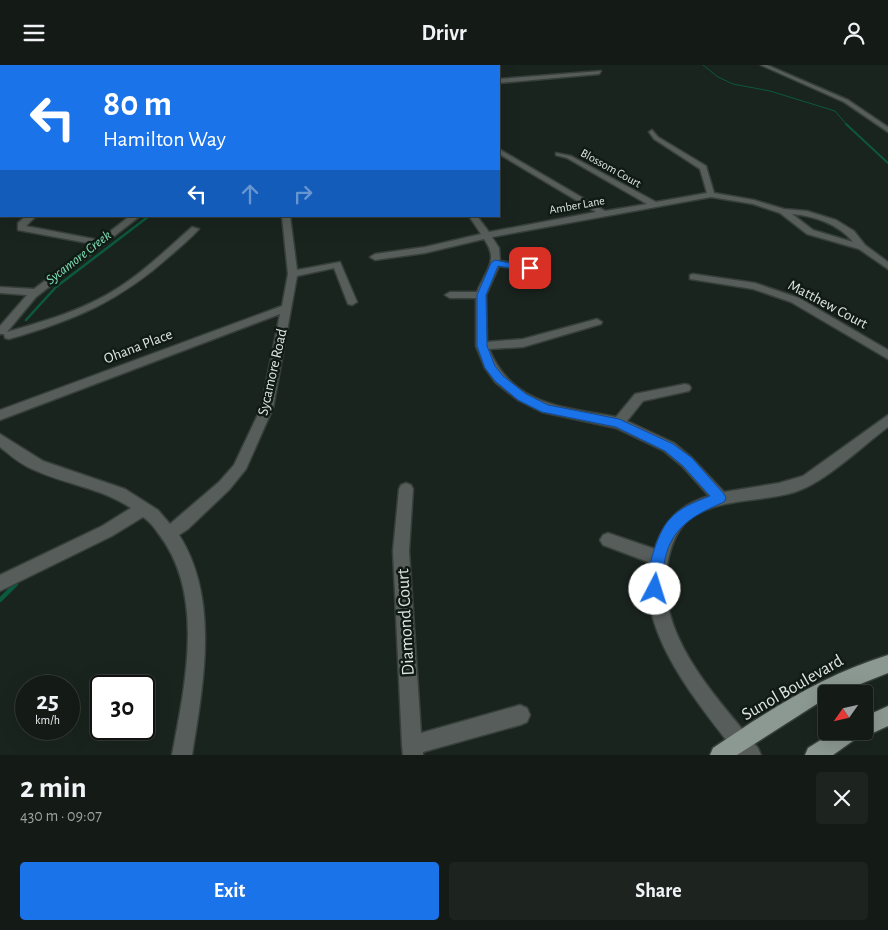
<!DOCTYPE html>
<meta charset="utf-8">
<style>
:root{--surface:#141b17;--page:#1d2420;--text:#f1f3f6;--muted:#9da1a1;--line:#333936;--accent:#1a73e8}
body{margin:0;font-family:"Alegreya Sans",sans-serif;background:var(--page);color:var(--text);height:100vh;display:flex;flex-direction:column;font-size:19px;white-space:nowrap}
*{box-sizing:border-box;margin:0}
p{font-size:16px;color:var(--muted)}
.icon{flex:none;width:28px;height:28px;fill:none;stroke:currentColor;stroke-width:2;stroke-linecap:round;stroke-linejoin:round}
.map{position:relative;height:690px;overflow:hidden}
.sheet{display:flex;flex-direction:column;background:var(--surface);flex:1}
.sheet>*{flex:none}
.top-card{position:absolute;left:0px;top:0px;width:500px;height:152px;box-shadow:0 5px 20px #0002,0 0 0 1px var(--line);background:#1a73e8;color:#fff;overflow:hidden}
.needle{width:32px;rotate:236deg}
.tools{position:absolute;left:818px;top:620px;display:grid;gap:10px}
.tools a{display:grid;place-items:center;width:55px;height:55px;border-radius:5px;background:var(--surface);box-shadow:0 5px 20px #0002,0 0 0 1px var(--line);font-size:25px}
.speed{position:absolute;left:15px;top:610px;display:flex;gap:10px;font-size:25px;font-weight:700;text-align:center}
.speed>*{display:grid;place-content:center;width:65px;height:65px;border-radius:50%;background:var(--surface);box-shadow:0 5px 20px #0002,0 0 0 1px var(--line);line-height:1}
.speed small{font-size:12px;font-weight:400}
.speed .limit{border:2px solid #111;border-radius:8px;background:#fff;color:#111}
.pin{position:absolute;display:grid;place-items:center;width:42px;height:42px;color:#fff;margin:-21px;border-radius:10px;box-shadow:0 2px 8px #0006}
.me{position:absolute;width:55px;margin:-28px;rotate:5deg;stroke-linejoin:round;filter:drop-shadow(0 0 4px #0008)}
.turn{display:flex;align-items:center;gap:18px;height:105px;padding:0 20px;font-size:22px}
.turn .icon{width:65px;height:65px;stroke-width:2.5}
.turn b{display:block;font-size:35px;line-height:42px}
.lanes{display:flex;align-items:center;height:48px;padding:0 20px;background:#0003;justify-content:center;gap:25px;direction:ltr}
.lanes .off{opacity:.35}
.round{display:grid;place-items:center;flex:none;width:52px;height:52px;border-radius:5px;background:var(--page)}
.summary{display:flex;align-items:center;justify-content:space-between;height:85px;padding:0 20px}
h1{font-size:30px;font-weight:600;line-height:38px}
.button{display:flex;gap:10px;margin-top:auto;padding:10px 20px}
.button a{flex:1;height:58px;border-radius:5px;background:var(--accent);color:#fff;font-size:20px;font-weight:600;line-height:58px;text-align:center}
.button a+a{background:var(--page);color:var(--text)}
header{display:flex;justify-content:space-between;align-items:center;height:65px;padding:0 20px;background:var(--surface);font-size:22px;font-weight:600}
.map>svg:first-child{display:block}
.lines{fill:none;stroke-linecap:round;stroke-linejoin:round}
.stream-far3{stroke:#0b593f;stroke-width:1}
.stream-far2{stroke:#0b593f;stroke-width:2}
.stream-far1{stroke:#0b593f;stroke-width:2.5}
.stream{stroke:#0b593f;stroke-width:4.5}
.minor-casing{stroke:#363f3a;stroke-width:3}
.major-casing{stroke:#363f3a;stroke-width:3}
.minor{fill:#575d5a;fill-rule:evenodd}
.major{fill:#8c9892;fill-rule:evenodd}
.route{fill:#1a73e8;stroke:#114b97}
.labels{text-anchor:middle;stroke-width:5;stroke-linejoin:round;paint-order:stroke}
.far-street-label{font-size:12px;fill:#dfe6e3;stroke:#111b16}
.far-water-label{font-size:14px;font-style:italic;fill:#7fe2b7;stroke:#111b16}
.street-label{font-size:15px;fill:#dfe6e3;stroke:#111b16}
.near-street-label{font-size:18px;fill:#dfe6e3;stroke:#111b16}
</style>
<header><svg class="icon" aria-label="menu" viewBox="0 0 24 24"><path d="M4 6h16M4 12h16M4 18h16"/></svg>Drivr<svg class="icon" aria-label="person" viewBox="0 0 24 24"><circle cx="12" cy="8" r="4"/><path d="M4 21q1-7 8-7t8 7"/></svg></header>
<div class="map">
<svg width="888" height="690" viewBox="0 0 888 690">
<rect width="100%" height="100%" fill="#1a241f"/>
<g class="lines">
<path class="stream-far3" d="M232,0L235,1
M703,0L718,12L733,19L770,26L835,46L847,60"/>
<path class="stream-far2" d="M846,59L888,98"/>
<path class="stream-far1" d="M26,255L56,222L149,151"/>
<path class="stream" d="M0,535L16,519"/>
<g class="minor-casing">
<path id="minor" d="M143,0H150L151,1H144Z
M245,0H253L254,1H246Z
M283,0H289L290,1H284Z
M432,0H436L437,1H432Z
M761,0H767L848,35L888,62V67L844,37Z
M601,6L599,9L499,18V14Z
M0,8L1,9V16L0,15Z
M0,30H1V34H0Z
M0,56H1V60H0Z
M652,65L658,72L706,101L714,128L754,135L784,144L807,146L836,155L854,166L865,180L888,197V204L859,184L807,169L780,148L753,139L711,132L492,172L499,183L500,196L529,200L534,203L529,206L499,201L486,230L487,277L523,274L597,254L602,257L601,259L523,282L489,284C513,341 563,342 616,352L635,329L685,319L689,320L691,323L689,326L643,336L627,356L674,378L692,393L724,427L779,418L803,411L888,350V362C861,382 826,417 795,427C762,437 725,433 695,450C680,459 673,475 669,491C650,565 715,630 758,683L761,690H738C701,642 633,564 651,498L603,480L600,475L603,470L608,468L655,484C663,456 681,439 709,431L682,401L664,386L616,363L542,347L518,335L495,317L485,303L476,281V233H450L445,230L450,227H477C485,206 500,196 484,174L425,188L375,195L370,192L375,189L425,182L481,169L469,151H477L489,167L596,147L499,89V84L605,146L647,139L567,93L556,90V88L571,91L656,137L707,128L700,104L654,74L649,67ZM792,149C814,151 839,159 853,177L813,165Z
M26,151H36L26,161L99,175L130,151H140L36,232L7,267C45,256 84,245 118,223C145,206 168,183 192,162L199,164C191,173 180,182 171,190C120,236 75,255 9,274L5,273L4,269H0V261L27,230L0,228V222L34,224L93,179L18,165V158Z
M282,151H290L297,205L340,197L357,237L352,240L348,239L334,203L297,211L273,343L246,404L229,425L188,464L179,470C220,534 203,620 192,690H172C185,620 206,529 158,468C154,462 149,456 143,452L112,471L0,526V510L102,461L131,443C99,422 66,420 32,404C20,399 10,390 0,382V369L43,396L125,424L158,445L170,459L219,417L234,400L261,343L280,249L0,355V345L282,241L288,209Z
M693,209L755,218L799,233L888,285V294L791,237L753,224L690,214V210Z
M406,418L411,420L413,424L409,486L421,668L520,640L527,643L530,650L527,657L520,660L423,687V690H403L402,680L393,486L399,424L401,420Z"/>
</g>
<g class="major-casing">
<path id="major" d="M888,590V608L835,629H826V633L737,690H710L713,683C769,645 823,610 888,590Z
M888,641V661L864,672L861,670L833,690H805L808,683L835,666H864V652Z"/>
</g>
<use href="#minor" class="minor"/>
<use href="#major" class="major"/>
</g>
<path class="route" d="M495,195L534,203L530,206L498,201L486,230L487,281L495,301L503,311L526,329L548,340L619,354L673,379L692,393L724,429L726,433L724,437C696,449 672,461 665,494C662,506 665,518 661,529L655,531L650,529C643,512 657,468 669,455C680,442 695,437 710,431L683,401L665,386L616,362L542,347L518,335L495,316L485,303L477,281V230L491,198Z"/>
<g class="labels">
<g class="far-street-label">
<text transform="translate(611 103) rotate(29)" y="4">Blossom Court</text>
<text transform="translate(577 140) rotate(-10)" y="4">Amber Lane</text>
</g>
<g class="far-water-label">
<text transform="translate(78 192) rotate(-38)" y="5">Sycamore Creek</text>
</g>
<g class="street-label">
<text transform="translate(828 239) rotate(28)" y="5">Matthew Court</text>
<text transform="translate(138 281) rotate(-21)" y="5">Ohana Place</text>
<text transform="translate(272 307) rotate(-77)" y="5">Sycamore Road</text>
</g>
<g class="near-street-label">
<text transform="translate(405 557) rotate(-93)" y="6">Diamond Court</text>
<text transform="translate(792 622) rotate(-30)" y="6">Sunol Boulevard</text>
</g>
</g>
</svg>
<div class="tools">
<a><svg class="needle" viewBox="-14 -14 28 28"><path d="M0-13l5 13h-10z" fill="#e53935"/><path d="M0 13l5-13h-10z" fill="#9da1a1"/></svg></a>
</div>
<div class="speed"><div>25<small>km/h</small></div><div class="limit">30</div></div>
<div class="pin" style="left:530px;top:203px;background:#d93025"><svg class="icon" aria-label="arrive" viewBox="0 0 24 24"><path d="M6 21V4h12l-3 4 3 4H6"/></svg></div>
<svg class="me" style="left:655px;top:524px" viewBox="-20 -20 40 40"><circle r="19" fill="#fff"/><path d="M0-13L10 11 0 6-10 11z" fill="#1a73e8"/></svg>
<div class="top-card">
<div class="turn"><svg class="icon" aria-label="left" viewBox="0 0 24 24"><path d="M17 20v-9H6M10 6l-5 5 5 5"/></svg><div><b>80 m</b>Hamilton Way</div></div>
<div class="lanes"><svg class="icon" aria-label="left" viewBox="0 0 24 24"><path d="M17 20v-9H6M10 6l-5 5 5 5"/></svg><svg class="icon off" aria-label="ahead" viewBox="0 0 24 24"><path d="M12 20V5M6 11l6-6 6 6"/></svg><svg class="icon off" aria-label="right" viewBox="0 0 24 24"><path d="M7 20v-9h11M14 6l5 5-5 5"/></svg></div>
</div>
</div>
<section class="sheet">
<div class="summary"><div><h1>2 min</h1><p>430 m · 09:07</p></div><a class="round"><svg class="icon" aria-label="close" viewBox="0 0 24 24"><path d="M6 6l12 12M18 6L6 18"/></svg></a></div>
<div class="button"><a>Exit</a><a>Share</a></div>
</section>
